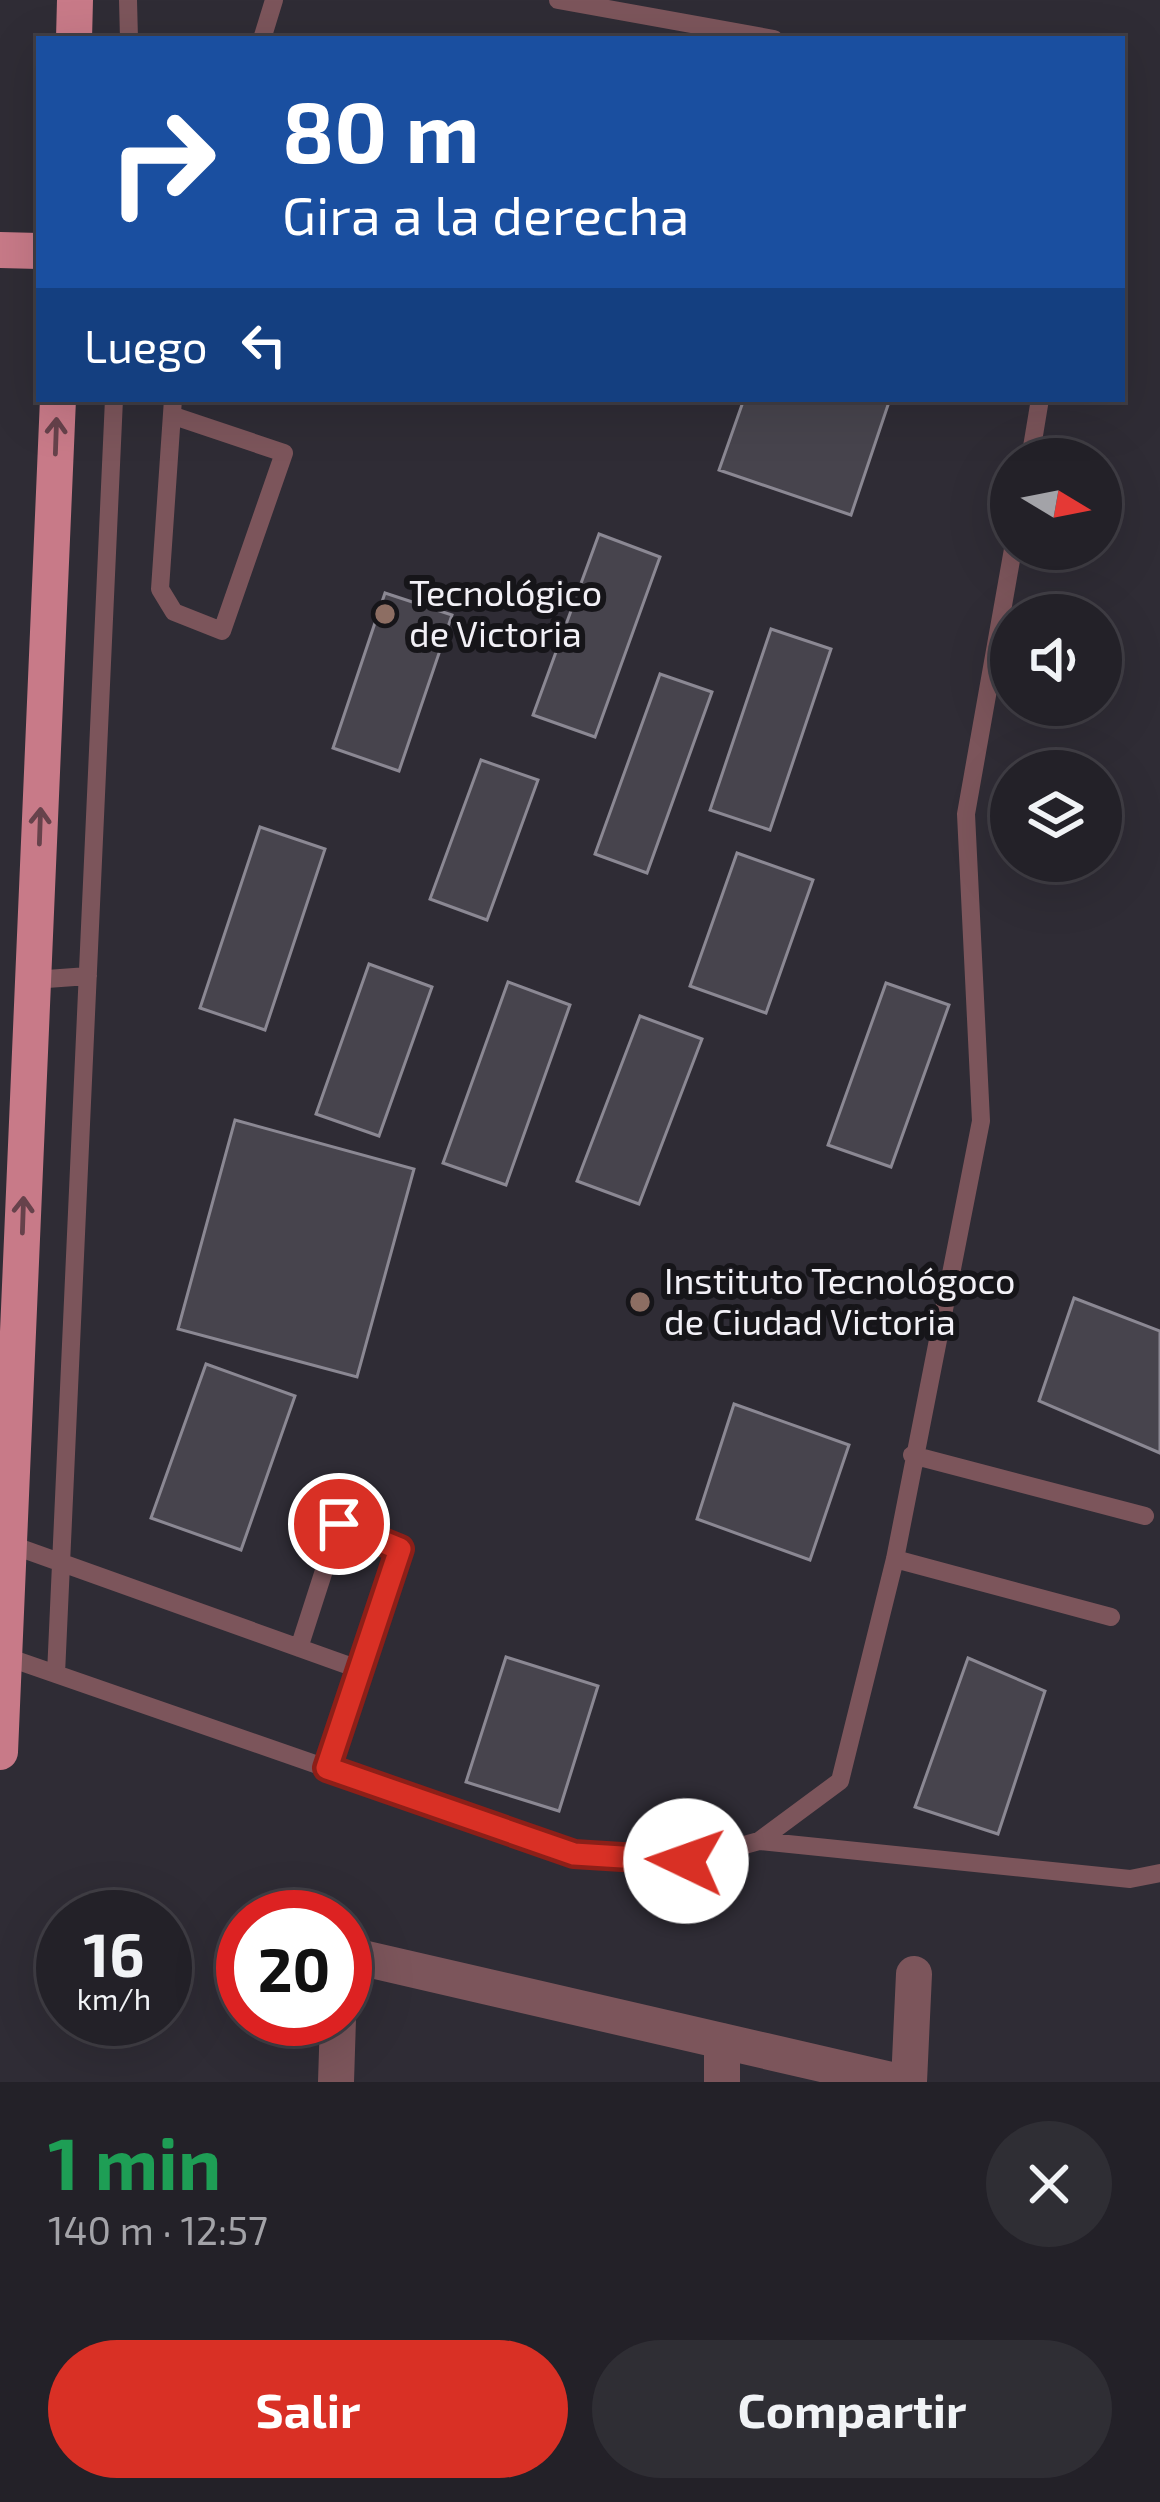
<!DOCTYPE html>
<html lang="es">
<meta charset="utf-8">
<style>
:root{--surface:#232128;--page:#2f2e34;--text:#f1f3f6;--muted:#a3a3a8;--line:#403e45;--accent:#d93025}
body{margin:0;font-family:"Exo 2",sans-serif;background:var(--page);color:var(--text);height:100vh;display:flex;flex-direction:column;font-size:45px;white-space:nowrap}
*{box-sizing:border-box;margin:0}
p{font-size:39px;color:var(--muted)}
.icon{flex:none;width:66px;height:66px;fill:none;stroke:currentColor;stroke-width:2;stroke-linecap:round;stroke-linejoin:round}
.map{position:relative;height:2082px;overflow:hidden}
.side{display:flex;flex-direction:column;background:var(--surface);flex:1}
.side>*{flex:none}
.top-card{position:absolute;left:36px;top:36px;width:1089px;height:366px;border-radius:0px;box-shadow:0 12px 48px #0002,0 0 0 3px var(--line);background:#1a4fa0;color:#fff;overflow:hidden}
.needle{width:78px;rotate:100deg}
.fabs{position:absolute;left:990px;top:438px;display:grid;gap:24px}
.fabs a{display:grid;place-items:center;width:132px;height:132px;border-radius:50%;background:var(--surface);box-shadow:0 12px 48px #0002,0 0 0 3px var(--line);font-size:60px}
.speed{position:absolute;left:36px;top:1890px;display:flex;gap:24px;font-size:60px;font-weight:700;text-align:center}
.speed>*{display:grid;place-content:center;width:156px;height:156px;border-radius:50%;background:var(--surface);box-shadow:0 12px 48px #0002,0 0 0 3px var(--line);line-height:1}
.speed small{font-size:30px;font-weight:400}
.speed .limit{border:18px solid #d22;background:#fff;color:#111}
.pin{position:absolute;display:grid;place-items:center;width:102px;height:102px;color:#fff;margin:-51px;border:6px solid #fff;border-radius:50%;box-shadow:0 3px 12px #0007}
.me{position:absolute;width:132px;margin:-66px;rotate:273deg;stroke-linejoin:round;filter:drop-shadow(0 0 9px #0008)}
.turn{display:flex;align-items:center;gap:42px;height:252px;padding:0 48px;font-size:54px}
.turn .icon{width:156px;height:156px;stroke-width:2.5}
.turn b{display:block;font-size:84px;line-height:102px}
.then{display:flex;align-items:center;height:114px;padding:0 48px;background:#0003;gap:24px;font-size:45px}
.round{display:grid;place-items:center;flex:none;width:126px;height:126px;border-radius:63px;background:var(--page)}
.summary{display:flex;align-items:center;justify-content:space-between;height:204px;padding:0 48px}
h1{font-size:72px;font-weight:700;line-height:90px;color:#1e9e55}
.action{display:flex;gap:24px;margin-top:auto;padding:24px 48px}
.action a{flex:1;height:138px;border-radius:72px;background:var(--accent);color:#fff;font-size:48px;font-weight:700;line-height:138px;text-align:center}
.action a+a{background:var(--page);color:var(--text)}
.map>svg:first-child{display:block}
.building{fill:#47444d;stroke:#8b8893;stroke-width:3}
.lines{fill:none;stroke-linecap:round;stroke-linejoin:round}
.lane{stroke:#7c555b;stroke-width:18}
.street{stroke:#7c555b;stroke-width:36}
.primary{stroke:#c87a88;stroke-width:36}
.oneway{stroke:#66424b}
.route-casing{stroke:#8d1f18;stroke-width:30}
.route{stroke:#d93025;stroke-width:21}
.education-dot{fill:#8d6e63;stroke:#161519;stroke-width:4.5}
.labels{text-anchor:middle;stroke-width:12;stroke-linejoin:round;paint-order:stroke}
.poi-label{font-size:36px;fill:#f2f0f6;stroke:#161519;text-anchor:start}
</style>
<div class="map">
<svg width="1160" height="2082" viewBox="0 0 1160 2082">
<rect width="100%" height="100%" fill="#2f2c35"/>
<path class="building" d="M744,399H890L851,515L719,470Z
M599,534L660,557L595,737L533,715Z
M385,593L452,615L399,771L333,748Z
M771,629L831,649L770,830L710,810Z
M660,674L712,692L647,873L595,854Z
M481,760L538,780L487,920L430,899Z
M260,827L325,849L265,1030L200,1008Z
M737,853L813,880L766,1013L690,986Z
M369,964L432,987L379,1136L316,1114Z
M508,982L570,1005L506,1185L443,1163Z
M886,983L949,1005L891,1167L828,1145Z
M640,1016L702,1039L639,1204L577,1181Z
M235,1120L414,1169L357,1377L178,1329Z
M1074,1298L1160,1331V1453L1039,1401Z
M206,1364L295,1396L241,1550L151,1518Z
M734,1404L849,1445L810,1560L697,1519Z
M506,1657L598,1686L559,1811L466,1782Z
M968,1658L1045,1691L998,1834L915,1807Z"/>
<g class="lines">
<path class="lane" d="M128,0L129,39
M558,0L774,39
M262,39L274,0
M173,399L160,589L174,612L222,631L284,453L174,416
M1030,459L1040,399
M33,980L88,976
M912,1455L1145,1516
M9,1544L361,1670L400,1549L339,1524L299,1648
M895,1559L1111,1617
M4,1656L574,1854L686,1861L759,1841L840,1781L895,1559L981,1121L966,814L1013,549
M56,1674L114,399
M327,1768L361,1670
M759,1841L1130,1879L1160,1873"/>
<path class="street" d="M350,1961L367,1959L900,2082
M336,2082L338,2019
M722,2082V2041
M909,2082L914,1974"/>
<path class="primary" d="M74,39L75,0
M0,250L39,251
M0,1752L58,399"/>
</g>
<defs><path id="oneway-shaft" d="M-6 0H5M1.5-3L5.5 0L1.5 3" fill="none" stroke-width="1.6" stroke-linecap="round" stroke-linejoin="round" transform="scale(3)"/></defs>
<g class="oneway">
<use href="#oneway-shaft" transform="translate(56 436) rotate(-88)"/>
<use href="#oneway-shaft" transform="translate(40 826) rotate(-88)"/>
<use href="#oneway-shaft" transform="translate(23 1215) rotate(-88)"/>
</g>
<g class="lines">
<g class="route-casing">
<path id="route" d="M339,1524L400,1549L327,1768L574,1854L686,1861"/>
</g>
<use href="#route" class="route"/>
</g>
<g class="education-dot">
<circle cx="385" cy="614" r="12"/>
<circle cx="640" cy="1302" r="12"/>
</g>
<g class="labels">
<g class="poi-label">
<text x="409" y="606">Tecnológico<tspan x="409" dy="41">de Victoria</tspan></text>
<text x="664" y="1294">Instituto Tecnológoco<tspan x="664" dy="41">de Ciudad Victoria</tspan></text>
</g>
</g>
</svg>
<div class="fabs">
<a><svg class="needle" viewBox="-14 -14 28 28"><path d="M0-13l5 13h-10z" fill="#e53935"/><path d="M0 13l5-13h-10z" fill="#a3a3a8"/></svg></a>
<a><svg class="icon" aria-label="sound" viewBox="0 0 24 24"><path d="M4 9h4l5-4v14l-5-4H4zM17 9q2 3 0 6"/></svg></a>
<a><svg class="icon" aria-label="layers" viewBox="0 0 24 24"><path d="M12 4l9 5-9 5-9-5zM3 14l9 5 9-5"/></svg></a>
</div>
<div class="speed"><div>16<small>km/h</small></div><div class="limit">20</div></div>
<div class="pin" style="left:339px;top:1524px;background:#d93025"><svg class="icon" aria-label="arrive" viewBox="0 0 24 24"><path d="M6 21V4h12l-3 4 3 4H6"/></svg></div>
<svg class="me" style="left:686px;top:1861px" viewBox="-20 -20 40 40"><circle r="19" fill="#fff"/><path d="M0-13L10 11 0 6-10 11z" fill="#d93025"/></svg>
<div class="top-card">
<div class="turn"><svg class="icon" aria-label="right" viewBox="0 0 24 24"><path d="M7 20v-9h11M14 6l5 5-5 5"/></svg><div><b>80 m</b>Gira a la derecha</div></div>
<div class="then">Luego<svg class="icon" aria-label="left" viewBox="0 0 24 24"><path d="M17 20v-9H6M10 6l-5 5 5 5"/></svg></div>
</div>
</div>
<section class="side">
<div class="summary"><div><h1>1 min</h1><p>140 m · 12:57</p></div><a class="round"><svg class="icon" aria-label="close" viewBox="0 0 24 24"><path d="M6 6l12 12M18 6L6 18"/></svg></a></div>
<div class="action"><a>Salir</a><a>Compartir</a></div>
</section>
